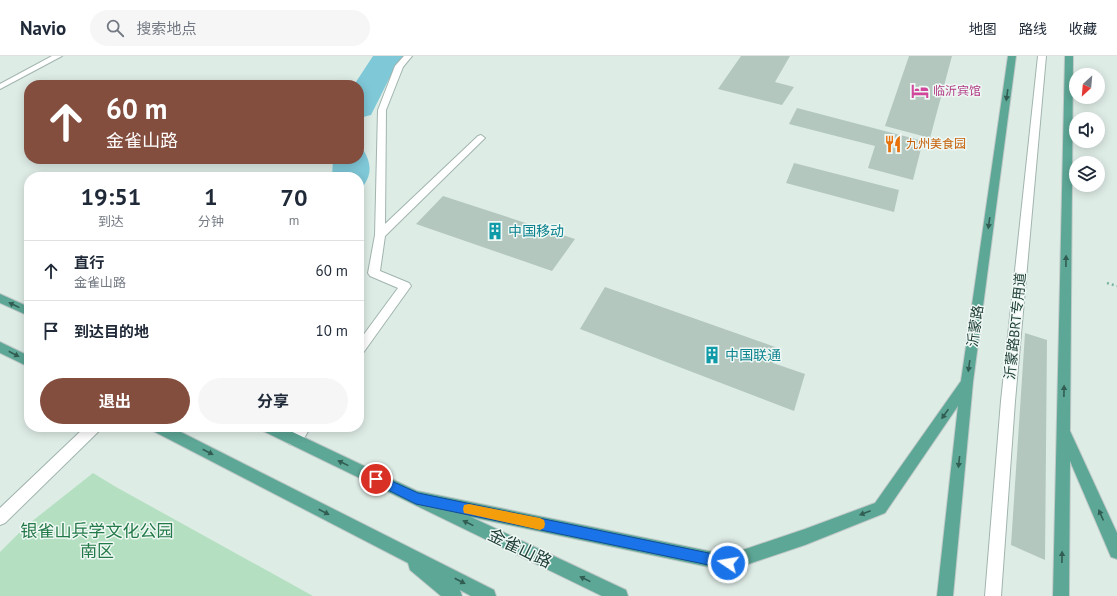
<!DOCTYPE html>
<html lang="zh">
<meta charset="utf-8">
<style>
:root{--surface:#fff;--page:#f6f6f7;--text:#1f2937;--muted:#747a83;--line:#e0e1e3;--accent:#844e3f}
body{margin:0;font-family:"PT Sans","Noto Sans SC",sans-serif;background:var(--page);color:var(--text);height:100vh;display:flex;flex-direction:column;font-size:15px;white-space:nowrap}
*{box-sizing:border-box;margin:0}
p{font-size:13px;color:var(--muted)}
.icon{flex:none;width:22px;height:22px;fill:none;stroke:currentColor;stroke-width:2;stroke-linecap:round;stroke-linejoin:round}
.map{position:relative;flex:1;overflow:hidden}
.sheet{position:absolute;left:24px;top:116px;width:340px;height:260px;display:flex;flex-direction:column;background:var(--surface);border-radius:16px;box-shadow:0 2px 10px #0003}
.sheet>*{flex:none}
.guide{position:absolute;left:24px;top:24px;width:340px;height:84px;border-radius:16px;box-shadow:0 2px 10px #0003;background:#844e3f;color:#fff;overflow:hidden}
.needle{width:26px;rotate:206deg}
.tools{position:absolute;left:1069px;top:12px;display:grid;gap:8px}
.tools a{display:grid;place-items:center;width:36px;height:36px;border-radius:50%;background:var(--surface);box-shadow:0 2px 10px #0003;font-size:20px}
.pin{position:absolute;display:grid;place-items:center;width:34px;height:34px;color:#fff;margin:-17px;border:2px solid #fff;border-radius:50%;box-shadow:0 1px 4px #0007}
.me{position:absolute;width:44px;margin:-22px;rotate:282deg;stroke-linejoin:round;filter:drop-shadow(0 0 3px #0008)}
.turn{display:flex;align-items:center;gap:14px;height:84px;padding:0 16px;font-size:18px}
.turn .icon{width:52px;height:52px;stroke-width:2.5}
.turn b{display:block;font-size:28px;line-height:34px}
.eta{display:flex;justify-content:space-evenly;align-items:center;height:68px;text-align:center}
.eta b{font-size:24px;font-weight:700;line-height:28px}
.button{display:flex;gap:8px;margin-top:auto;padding:8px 16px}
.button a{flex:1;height:46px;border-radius:24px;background:var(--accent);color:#fff;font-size:16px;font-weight:700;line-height:46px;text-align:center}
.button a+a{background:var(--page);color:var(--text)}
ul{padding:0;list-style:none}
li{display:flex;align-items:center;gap:12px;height:60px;padding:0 16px;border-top:1px solid var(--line)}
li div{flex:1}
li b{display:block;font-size:15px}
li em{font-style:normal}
header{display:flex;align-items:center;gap:24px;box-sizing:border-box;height:56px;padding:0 20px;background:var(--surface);border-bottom:1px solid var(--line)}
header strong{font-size:19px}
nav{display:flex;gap:22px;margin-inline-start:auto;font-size:14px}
.search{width:280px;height:36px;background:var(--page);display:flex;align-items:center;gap:10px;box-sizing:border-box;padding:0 14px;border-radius:22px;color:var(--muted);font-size:15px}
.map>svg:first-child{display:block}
.green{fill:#b4e0c1}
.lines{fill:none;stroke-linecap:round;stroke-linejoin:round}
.river{fill:#7fc8d8;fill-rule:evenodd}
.building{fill:#b3c7bf}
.minor-casing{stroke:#a1b4ae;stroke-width:2}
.major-casing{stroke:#c0c9c7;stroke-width:2}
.path{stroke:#7bb3a3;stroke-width:2.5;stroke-dasharray:2 3;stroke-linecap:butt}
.minor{fill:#fff;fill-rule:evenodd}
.major{fill:#5da796;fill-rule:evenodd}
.oneway{fill:#315d53}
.route{fill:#1a73e8;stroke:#114b97}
.slow{fill:#f59e0b}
.labels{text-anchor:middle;stroke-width:3;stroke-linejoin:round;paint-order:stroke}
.far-hotel-label{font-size:12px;fill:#b23c85;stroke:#eff8f4;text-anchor:start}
.far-food-label{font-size:12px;fill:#c56008;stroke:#eff8f4;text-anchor:start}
.culture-label{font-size:14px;fill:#0d838f;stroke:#eff8f4;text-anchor:start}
.street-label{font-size:14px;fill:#1e3d36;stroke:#eff8f4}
.near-park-label{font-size:17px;fill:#237947;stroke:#eff8f4}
.near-street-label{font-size:17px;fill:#1e3d36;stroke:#eff8f4}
</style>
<header>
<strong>Navio</strong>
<div class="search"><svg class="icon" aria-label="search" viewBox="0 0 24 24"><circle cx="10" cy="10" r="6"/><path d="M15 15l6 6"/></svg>搜索地点</div>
<nav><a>地图</a><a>路线</a><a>收藏</a></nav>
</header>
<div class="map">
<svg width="1117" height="540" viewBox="0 0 1117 540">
<rect width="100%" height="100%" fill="#deece6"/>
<path class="green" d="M93,417L116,431L313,540H0V496L26,470Z"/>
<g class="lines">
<path class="river" d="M373,0H405L394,13L371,59L359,62V29H354Z
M359,94L364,95C371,107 372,118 364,129L359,130V121H332L333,103H359Z"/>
</g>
<path class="building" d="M741,0H790L775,26L794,31L782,49L718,33Z
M909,0H952L930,82L885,70Z
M797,52L923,85L913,124L868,112L875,90L789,68Z
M794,107L899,134L894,156L786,127Z
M443,140L575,183L552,215L416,168Z
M605,231L778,292L773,307L805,318L794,355L580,273Z
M1025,277L1047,284L1045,504L1011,489Z"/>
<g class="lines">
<g class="minor-casing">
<path id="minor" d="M52,0H62L0,33V28Z
M404,0H412L403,11L386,54L385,168L478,80L481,79L485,82L385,180L380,215L409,227L411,230L363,297L359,299V285L398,232L370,220L368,217L375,179L378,54L395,10Z
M1038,0H1046L1015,345L1001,540H985L1001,345Z
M85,371H101L99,375L5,467L0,469V452Z
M295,371H310C306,380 300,392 289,388L287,384Z"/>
</g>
<g class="major-casing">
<path id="major" d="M1008,0H1016L973,326L953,540H937L958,350L885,457L805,489L728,515L471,461L626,534L628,540H602L263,375L261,371H282L417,435L728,499L805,473L875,447L961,325Z
M1065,0H1073L1070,375L1117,477V503L1111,501L1070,405L1069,540H1053Z
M0,238L29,251V260L0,247Z
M0,286L29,300V311L0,297Z
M151,371H171L494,534L496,540H471L460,534L462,540H441L410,514L408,507L153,375Z"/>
</g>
<path class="path" d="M1107,227L1117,230"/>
<use href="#minor" class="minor"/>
<use href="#major" class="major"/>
</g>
<defs><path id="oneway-solid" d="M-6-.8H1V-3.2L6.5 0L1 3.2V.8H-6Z"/></defs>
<g class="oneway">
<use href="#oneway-solid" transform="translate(1007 39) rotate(98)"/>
<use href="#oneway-solid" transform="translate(989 167) rotate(98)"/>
<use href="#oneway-solid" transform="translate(1066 205) rotate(-89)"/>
<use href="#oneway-solid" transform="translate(14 249) rotate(-154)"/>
<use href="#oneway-solid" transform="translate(14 298) rotate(28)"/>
<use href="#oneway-solid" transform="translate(969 310) rotate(98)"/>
<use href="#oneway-solid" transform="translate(1064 335) rotate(-89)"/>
<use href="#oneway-solid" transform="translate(945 358) rotate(125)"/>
<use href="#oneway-solid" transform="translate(208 396) rotate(27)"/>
<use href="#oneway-solid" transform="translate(959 406) rotate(96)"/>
<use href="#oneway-solid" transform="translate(343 407) rotate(-154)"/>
<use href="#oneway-solid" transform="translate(324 456) rotate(27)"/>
<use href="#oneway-solid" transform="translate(865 457) rotate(159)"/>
<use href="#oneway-solid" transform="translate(1101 459) rotate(-114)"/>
<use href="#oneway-solid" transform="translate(468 467) rotate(-154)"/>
<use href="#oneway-solid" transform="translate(1062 501) rotate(-89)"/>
<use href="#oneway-solid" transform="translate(585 523) rotate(-154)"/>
<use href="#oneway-solid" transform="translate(460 525) rotate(27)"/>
</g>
<path class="route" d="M376,418L418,437L728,501L732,503L734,507L732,511L728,513L416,448L372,426L370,423L372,419Z"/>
<path class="slow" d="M469,448L540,462L544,464L545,468L544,472L540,474L469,458L464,457L463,453L464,449Z"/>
<defs>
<g id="hotel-bare" transform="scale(1.38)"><path d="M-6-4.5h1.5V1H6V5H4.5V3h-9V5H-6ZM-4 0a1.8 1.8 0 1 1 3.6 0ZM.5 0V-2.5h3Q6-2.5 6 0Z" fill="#d1479c" stroke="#eff8f4" stroke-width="2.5" paint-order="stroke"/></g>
<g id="restaurant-bare" transform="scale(1.38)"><path d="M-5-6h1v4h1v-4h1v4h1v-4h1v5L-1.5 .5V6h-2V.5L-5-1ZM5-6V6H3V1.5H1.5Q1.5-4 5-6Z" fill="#e8710a" stroke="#eff8f4" stroke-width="2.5" paint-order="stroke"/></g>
<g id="building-bare" transform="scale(1.38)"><path d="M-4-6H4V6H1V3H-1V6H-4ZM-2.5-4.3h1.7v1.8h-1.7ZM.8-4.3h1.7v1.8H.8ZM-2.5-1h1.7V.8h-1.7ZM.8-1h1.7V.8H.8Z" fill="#0f9aa8" stroke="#eff8f4" stroke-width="2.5" paint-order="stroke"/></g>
</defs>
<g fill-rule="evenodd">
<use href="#hotel-bare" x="920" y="35"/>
<use href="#restaurant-bare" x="893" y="88"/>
<use href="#building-bare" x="495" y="175"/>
<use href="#building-bare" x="712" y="299"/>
</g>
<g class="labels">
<g class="far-hotel-label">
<text x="933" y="39">临沂宾馆</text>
</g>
<g class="far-food-label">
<text x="906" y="92">九州美食园</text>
</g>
<g class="culture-label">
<text x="508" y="180">中国移动</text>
<text x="725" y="304">中国联通</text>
</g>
<g class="street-label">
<text transform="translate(975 270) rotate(-82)" y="5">沂蒙路</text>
<text transform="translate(1015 270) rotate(-84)" y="5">沂蒙路BRT专用道</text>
</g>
<g class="near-park-label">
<text x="97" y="481">银雀山兵学文化公园<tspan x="97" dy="20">南区</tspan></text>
</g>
<g class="near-street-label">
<text transform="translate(520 492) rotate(26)" y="6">金雀山路</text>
</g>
</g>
</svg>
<div class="tools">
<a><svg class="needle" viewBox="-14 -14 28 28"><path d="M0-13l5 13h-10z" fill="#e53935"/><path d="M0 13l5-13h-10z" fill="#747a83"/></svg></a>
<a><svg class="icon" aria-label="sound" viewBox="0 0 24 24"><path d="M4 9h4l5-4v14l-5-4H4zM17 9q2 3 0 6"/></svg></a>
<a><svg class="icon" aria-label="layers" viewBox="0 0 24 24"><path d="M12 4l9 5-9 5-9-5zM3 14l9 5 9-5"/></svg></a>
</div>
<div class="pin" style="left:376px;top:423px;background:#d93025"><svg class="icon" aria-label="arrive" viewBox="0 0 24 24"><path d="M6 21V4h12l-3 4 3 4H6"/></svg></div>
<svg class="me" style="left:728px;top:507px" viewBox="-20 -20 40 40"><circle r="17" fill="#1a73e8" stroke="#fff" stroke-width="3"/><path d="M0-11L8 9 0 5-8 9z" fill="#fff"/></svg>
<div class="guide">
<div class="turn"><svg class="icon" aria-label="ahead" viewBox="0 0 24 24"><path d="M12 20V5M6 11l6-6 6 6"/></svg><div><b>60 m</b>金雀山路</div></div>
</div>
<section class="sheet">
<div class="eta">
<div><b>19:51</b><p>到达</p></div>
<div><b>1</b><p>分钟</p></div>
<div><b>70</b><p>m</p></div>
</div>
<ul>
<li><svg class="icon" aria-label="ahead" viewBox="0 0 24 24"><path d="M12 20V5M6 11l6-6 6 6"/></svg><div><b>直行</b><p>金雀山路</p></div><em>60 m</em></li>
<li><svg class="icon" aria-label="arrive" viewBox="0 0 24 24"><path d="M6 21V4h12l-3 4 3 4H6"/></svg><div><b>到达目的地</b></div><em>10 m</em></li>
</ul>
<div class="button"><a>退出</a><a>分享</a></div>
</section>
</div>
